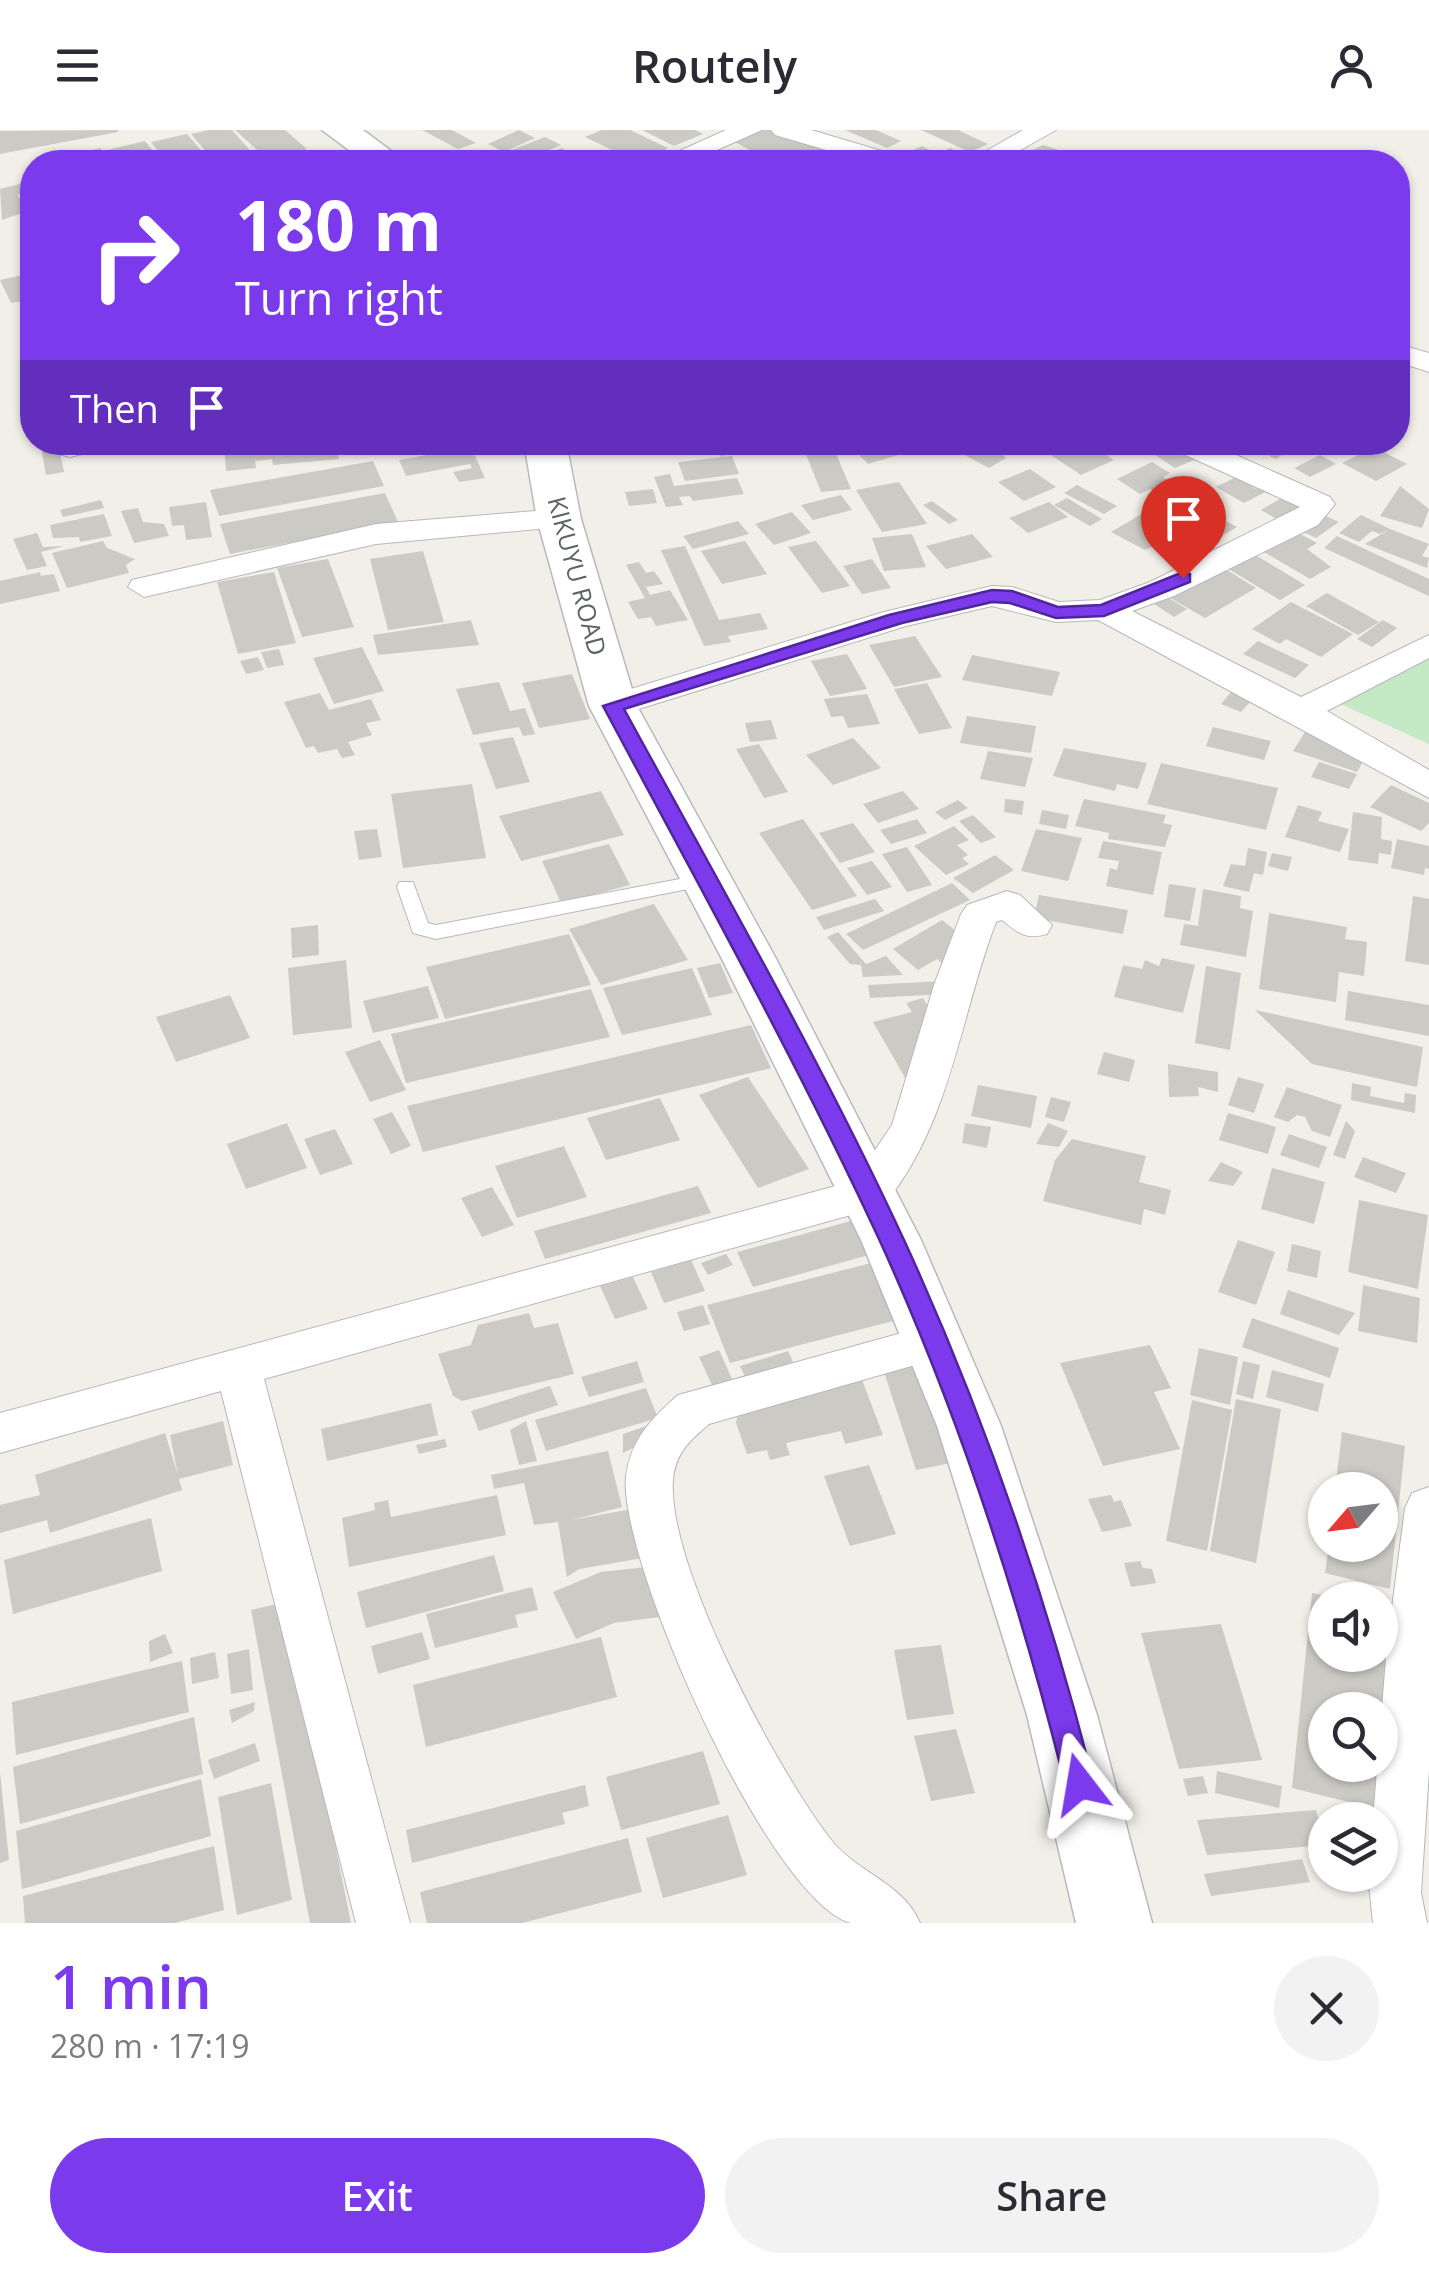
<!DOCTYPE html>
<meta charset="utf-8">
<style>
:root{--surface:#fff;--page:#f2f2f3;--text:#2b2b33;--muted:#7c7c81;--accent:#7c3aed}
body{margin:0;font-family:"Open Sans",sans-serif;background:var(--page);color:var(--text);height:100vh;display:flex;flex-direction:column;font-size:38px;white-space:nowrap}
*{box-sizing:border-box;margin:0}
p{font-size:32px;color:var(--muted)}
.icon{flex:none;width:55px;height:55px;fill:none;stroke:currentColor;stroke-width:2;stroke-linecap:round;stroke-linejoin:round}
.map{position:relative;height:1793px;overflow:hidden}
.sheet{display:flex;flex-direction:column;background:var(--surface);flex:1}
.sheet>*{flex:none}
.hud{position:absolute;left:20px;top:20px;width:1390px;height:305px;border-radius:40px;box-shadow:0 2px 8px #0004;background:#7c3aed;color:#fff;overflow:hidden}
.needle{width:65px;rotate:242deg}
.buttons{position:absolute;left:1308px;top:1342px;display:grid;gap:20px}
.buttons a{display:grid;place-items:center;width:90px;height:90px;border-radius:50%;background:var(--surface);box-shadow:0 2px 8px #0004;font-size:50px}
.pin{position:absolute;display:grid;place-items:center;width:85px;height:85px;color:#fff;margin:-102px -42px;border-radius:50% 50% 50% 0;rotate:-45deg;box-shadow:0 0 10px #0007}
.pin .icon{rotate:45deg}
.me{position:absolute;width:110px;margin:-55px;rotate:346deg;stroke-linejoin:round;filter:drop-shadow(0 0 8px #0008)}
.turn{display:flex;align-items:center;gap:35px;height:210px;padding:0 50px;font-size:45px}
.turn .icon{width:130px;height:130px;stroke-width:2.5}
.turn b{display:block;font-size:70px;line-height:85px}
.then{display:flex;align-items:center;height:95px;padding:0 50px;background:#0003;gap:20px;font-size:38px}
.round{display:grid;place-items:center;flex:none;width:105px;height:105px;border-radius:52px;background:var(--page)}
.head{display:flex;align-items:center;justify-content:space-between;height:170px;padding:0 50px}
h1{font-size:60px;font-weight:600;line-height:75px;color:var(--accent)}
.action{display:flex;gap:20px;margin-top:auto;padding:20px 50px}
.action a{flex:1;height:115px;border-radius:60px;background:var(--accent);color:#fff;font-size:40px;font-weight:600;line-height:115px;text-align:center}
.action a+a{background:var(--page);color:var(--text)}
header{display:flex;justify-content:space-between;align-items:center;height:130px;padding:0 50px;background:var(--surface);font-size:45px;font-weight:600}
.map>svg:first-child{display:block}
.green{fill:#c5e8c5}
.building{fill:#cccac5;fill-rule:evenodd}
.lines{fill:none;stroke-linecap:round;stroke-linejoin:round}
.lane-casing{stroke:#b5b8bc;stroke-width:2}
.street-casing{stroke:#b5b8bc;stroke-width:2}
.secondary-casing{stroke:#b6babf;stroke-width:3}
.lane{fill:#fff;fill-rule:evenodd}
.street{fill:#fff;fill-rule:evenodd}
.secondary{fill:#fff;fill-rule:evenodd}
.route{fill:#7c3aed;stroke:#51269a;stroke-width:2.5}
.labels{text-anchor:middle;stroke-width:8;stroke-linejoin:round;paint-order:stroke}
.street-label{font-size:25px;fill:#5f6368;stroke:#fff}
</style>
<header><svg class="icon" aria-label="menu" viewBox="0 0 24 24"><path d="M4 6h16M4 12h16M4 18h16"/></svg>Routely<svg class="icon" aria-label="person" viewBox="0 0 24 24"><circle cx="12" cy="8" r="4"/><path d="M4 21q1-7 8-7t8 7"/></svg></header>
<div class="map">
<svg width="1429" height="1793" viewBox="0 0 1429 1793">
<rect width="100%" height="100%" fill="#f1efe8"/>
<path class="green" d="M1429,521V614L1336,572Z"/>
<path class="building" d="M118,0V2L0,24V1Z
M209,0H232L254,25L215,32L191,4Z
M235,0H285L307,19L268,30Z
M422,0H452L476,13L458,19Z
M519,0L535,8L504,22L488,14Z
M602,0H630L668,18L637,32L585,7Z
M642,0H695L703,4L674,16Z
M761,0H783L839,28L829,32L807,22L775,32L734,12Z
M845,0H876L901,11L887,18Z
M921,0H958L988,14L970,22Z
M187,4L211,32H167L151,12Z
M545,7L561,15L520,32L504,23Z
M145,11L162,32H117L107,20Z
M1043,15L1062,21L1059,23L1066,26L1054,32L1030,21Z
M922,16L938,24L950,18L965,25L950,32H930L909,22Z
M100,18L111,32L48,29Z
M562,18L576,27L559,32H524Z
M742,20L759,32L710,29Z
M23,53L30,62L17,65L30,80L2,90L0,59Z
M32,143V169L11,173L0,150Z
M40,312H58L64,342L46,345Z
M231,312H337L339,329L273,335L272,329L255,331L256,338L226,341L224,313Z
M711,312H751L752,314L721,327Z
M801,312H831L851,359L821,362Z
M847,312H898L908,322L868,334Z
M950,312H1004L995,318L1006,328L989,338L946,315Z
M1031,312H1087L1114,330L1081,345Z
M1183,312L1206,325L1175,338L1155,325Z
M1240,312H1277L1291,319L1276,329Z
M471,317L485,348L459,352L453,342L472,338L470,334L406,346L399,330Z
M1374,317L1407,334L1376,351L1342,333Z
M1320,325L1336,334L1310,347L1294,338Z
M732,326L739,344L685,351L678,332Z
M373,331L384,356L219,386L210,360Z
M1152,332L1170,343L1163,347L1179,357L1161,366L1150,359L1140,364L1117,349Z
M1030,339L1056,357L1024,371L998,352Z
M670,344L674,356L737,348L744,364L693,371L690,366L679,367L683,375L666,377L654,347Z
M1236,347L1256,359L1265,354L1273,358L1244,373L1216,357Z
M899,352L927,394L882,402L856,360Z
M1077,355L1117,376L1104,384L1064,363Z
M1400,356L1429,379L1422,398L1380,386Z
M653,359L657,373L629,376L625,362Z
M385,363L398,392L230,424L220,394Z
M841,365L852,380L813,390L801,375Z
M1176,365L1237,397L1220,407L1159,376Z
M1285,366L1306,378L1280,391L1261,380Z
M1067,368L1102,389L1090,396L1054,375Z
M101,370L104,378L63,387L60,380Z
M932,371L943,379L958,390L949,394L923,375Z
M206,372L212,407L186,410L184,395L172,396L169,377Z
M1049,372L1068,387L1028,403L1009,388Z
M138,378L143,392L164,394L169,406L134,413L121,381Z
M792,382L811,403L774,415L755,394Z
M1143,383L1162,391L1171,383L1212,406L1200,412L1207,415L1187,428L1158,414L1145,420L1111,402Z
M1319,383L1339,392L1316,408L1297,399Z
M104,384L112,406L80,412L79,407L53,408L50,395Z
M1361,385L1390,399L1380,404L1372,401L1359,412L1339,403Z
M738,391L749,404L693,419L683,406Z
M1291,399L1317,413L1307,419L1331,437L1310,449L1257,418Z
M1390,399L1429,414L1422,426L1429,428L1427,438L1365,414Z
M37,403L43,417L64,416L41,422L47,436L27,440L13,409Z
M912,404L926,437L884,441L872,408Z
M972,404L993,427L946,439L926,416Z
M1337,406L1429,449V466L1324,418Z
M103,411L107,418L135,429L126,435L129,443L67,458L52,423Z
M745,411L767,444L722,454L701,421Z
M816,411L850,456L822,463L788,417Z
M685,416L719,490L760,483L768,499L728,506L731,512L704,516L661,420Z
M423,421L444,492L388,500L370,429Z
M1252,423L1305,455L1280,470L1227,438Z
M328,429L354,497L302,507L277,438Z
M872,429L891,458L862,464L843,436Z
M639,432L646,443L654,441L663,454L646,457L650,465L670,460L688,490L656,496L651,487L638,489L628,472L645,468L626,435Z
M1217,434L1256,458L1205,488L1165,465Z
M40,442L41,446L54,444L60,461L0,474V451Z
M274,442L296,513L238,524L217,452Z
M1160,463L1187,479L1174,487L1148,470Z
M1327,463L1379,492L1358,505L1306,476Z
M1291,472L1353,504L1321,527L1286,509L1280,514L1252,499Z
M471,490L479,515L378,525L373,505Z
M1383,490L1397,498L1372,517L1357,509Z
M915,506L942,547L894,557L869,515Z
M1258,511L1309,535L1295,548L1243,524Z
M362,517L384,561L334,574L313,528Z
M279,519L284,535L267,538L261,522Z
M847,524L867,559L830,566L811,531Z
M972,525L1060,542L1052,566L962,550Z
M258,527L264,540L246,544L240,531Z
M572,544L590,589L539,598L522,553Z
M499,552L510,581L525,578L535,604L523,606L519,597L473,605L456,559Z
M927,553L952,598L919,604L894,559Z
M1232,561L1253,569L1241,582L1221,574Z
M320,563L329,580L371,569L381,590L366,593L372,605L348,612L355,625L342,628L337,619L318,623L314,616L306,618L284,572Z
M867,564L880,594L848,598L843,586L831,587L824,569Z
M967,586L1036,596L1031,623L960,613Z
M771,590L777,609L750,612L745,593Z
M1213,597L1271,611L1264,630L1206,616Z
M1305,602L1368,623L1357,642L1293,621Z
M513,607L530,652L496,659L479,613Z
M853,608L881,638L833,655L806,625Z
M759,614L788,662L764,668L736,619Z
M1064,618L1147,633L1138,659L1117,654L1115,661L1053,646Z
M988,621L1033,628L1025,657L980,649Z
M1319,632L1357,644L1349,659L1311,647Z
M1161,633L1278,658L1266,700L1147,674Z
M472,654L486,728L403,738L391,664Z
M1391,655L1429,673V693L1421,701L1370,677Z
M601,661L624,705L521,731L499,686Z
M903,661L919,679L878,693L863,674Z
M1005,669L1024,671L1022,685L1004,682Z
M1084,669L1166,685L1163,693L1172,695L1165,717L1108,709L1109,703L1075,696Z
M958,670L968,678L945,690L935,682Z
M1298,675L1322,682L1318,691L1349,699L1340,722L1285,707Z
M1042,680L1069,685L1066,699L1039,694Z
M1353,682L1382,687L1381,709L1392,711L1391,725L1379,723L1378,734L1348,730Z
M973,685L996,707L981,713L959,691Z
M803,689L857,766L812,780L759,703Z
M917,689L927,703L891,714L880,700Z
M853,693L875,722L840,733L819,703Z
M954,696L969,710L957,715L968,725L962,728L969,734L946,745L914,716Z
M377,699L382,727L359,730L354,701Z
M1036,699L1082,708L1068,751L1021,741Z
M1397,709L1429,716V739L1425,738L1424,745L1391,738Z
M1103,711L1162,722L1153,765L1106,756L1110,738L1117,740L1119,731L1098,728Z
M609,714L630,755L561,773L542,731Z
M907,717L932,755L907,762L882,724Z
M1248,718L1267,722L1263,745L1254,743L1249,762L1223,756L1231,734L1245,736Z
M1272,723L1292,727L1288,741L1268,736Z
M995,725L1014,740L973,763L953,748Z
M872,731L892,757L867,765L847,738Z
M952,753L970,770L863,820L846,804Z
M1169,754L1196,758L1190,791L1164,787Z
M1203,759L1241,766L1240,778L1253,781L1246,827L1180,815L1184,794L1198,796Z
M1039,765L1128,780L1123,804L1034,788Z
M1413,766L1429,769V835L1405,831Z
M875,769L884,781L824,800L816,787Z
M654,774L688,830L601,855L569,799Z
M1269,783L1347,797L1345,809L1367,812L1364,846L1339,842L1336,872L1259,859Z
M942,790L965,808L943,834L937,829L918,840L893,819Z
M318,795L319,825L292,828L291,798Z
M838,802L866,834L886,826L903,845L863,847L861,835L850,834L827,807Z
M569,804L591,855L445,889L426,837Z
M1162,828L1195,835L1183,883L1114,867L1123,835L1142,839L1145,830L1159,836Z
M346,830L352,898L293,905L288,838Z
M720,833L733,863L709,868L697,838Z
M1206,836L1241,843L1230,920L1195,913Z
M692,838L712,885L622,905L603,858Z
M943,851L946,864L870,868L868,855Z
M428,856L439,888L373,903L363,871Z
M591,859L610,907L406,953L391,904Z
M1348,861L1429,875V906L1345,890Z
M230,865L250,908L176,932L156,887Z
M923,868L935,889L907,951L873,892L912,882L906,873Z
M1255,880L1423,917L1417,957L1312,934Z
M751,895L771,938L423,1022L407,976Z
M380,910L406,960L370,972L345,922Z
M1104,922L1135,930L1129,952L1097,944Z
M1168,934L1218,942V962L1198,957L1199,966L1169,967Z
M748,947L809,1039L758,1058L699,965Z
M1238,947L1264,954L1254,983L1228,975Z
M1352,953L1371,957L1370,966L1404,973L1405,963L1416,965L1415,983L1351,970Z
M978,955L1037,966L1031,998L971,986Z
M1287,957L1342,975L1330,1007L1312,1001L1305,987L1297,985L1288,992L1274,987Z
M1051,967L1071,972L1064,992L1045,987Z
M660,968L680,1010L606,1030L587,988Z
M392,982L411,1016L391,1024L373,989Z
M1228,983L1276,997L1268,1024L1219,1010Z
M1346,991L1355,1001L1345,1029L1333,1025Z
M287,993L307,1038L246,1059L227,1014Z
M965,993L991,997L987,1018L962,1013Z
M1048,993L1068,1001L1059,1017L1036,1014Z
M335,999L353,1034L320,1045L304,1009Z
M1289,1004L1327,1017L1319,1038L1280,1025Z
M1072,1009L1146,1026L1139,1052L1171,1060L1165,1085L1144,1079L1141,1095L1043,1071L1055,1030Z
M564,1016L587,1067L517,1088L495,1036Z
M1363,1027L1406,1043L1396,1063L1354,1047Z
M1221,1032L1243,1042L1233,1056L1208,1051Z
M1272,1038L1325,1052L1314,1094L1261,1079Z
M698,1056L711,1083L545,1129L534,1101Z
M492,1057L514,1095L482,1107L461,1068Z
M1359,1070L1428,1085L1418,1159L1348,1142Z
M851,1091L869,1125L753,1157L737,1122Z
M1238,1110L1275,1122L1256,1175L1218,1162Z
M1292,1114L1321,1121L1317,1148L1287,1141Z
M726,1124L733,1135L708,1145L701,1133Z
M691,1130L705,1161L664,1173L651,1142Z
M875,1132L901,1189L730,1233L707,1175Z
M633,1147L648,1179L615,1189L600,1156Z
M1363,1155L1420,1168L1417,1213L1358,1201Z
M1288,1160L1355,1183L1339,1205L1280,1184Z
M703,1175L710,1194L684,1201L677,1182Z
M529,1183L534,1198L558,1193L574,1244L462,1271L453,1266L438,1224L471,1215L478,1195Z
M1252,1188L1339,1218L1330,1248L1242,1217Z
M1150,1215L1171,1258L1154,1262L1180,1319L1103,1336L1060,1233Z
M1199,1218L1238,1227L1230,1275L1190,1265Z
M719,1220L732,1249L712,1255L699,1227Z
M788,1221L793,1232L745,1247L740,1236Z
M637,1231L644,1252L589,1267L581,1247Z
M1243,1231L1260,1235L1253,1269L1236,1264Z
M921,1235L956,1332L916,1340L884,1242Z
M1272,1240L1324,1254L1318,1282L1266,1267Z
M861,1247L883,1305L845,1314L841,1301L786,1313L790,1325L770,1330L767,1320L747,1324L736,1293L740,1275Z
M550,1256L558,1275L479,1301L471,1281Z
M646,1258L658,1288L546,1321L535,1290Z
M1236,1269L1281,1279L1256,1433L1210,1421Z
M1192,1270L1232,1280L1207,1421L1166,1411Z
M431,1273L438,1305L327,1331L321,1299Z
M664,1290L659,1305L623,1323V1304Z
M223,1291L233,1335L179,1349L182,1360L50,1403L47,1390L0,1403V1375L40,1365L35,1345L165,1303L178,1345L170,1305Z
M526,1291L537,1331L519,1335L510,1300Z
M1342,1302L1405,1316L1390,1459L1325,1443L1329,1415H1380V1360H1335Z
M445,1309L447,1317L419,1324L416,1315Z
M608,1321L622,1377L572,1390L632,1379L643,1428L579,1439L567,1447L558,1392L534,1395L524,1353L494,1359L491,1345Z
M869,1335L896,1404L850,1416L824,1346Z
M497,1365L506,1405L349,1437L342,1388L375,1380L374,1373L388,1370L391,1387Z
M1111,1365L1114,1372L1121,1370L1132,1396L1102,1402L1088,1369Z
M151,1388L162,1441L13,1484L4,1430Z
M494,1425L504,1461L366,1498L357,1462Z
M1140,1431L1143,1438L1152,1439L1156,1453L1131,1457L1124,1433Z
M646,1437L667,1486L614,1493L576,1509L553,1462L601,1442Z
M532,1457L538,1480L515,1485L518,1497L435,1518L426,1484Z
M1312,1463L1338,1468L1325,1470V1525H1380V1478L1395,1481L1381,1680L1292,1658ZM1325,1580H1380V1635H1325Z
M286,1472L351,1793H310L251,1480Z
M1221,1494L1262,1630L1179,1639L1141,1503Z
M422,1502L430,1529L378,1544L371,1516Z
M165,1504L173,1523L150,1532L149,1511Z
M601,1507L617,1567L426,1617L413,1555Z
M941,1515L954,1584L907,1590L894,1520Z
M249,1519L253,1560L231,1564L227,1524Z
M215,1522L219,1548L192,1554L190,1528Z
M182,1531L189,1582L16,1625L12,1572Z
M255,1572L254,1581L232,1593L229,1580Z
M194,1587L203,1644L20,1694L13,1637Z
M956,1599L975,1663L931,1671L914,1606Z
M255,1613L260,1631L214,1649L208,1630Z
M703,1621L720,1674L621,1700L606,1647Z
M1217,1641L1282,1656L1279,1678L1215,1663Z
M0,1642L9,1730L0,1733Z
M1203,1646L1208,1663L1188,1666L1183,1649Z
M201,1649L211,1706L22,1759L16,1701Z
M271,1653L292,1770L237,1785L218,1667Z
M585,1655L589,1676L562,1683L565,1694L412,1733L406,1700Z
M1316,1680L1325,1715L1207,1725L1197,1690Z
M728,1685L747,1745L663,1768L646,1708Z
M628,1708L642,1762L522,1793H427L420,1762Z
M214,1716L224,1780L175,1793H25L23,1766Z
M1302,1729L1310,1752L1211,1766L1204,1744Z"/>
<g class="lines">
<g class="lane-casing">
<path id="lane" d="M706,744L715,750L713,754L436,809L413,803L397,757L399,752H413L428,793L436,795Z"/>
</g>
<g class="street-casing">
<path id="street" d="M726,0H762L690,32H655Z
M771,0H811L902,27L906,32H867L775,5Z
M1023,0H1056L999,32H967Z
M1398,214L1429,223V242L1398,232Z
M59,312H110L106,318L70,327L59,324L55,318Z
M1166,312H1207L1330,367L1335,374L1318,395L1174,466L1132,481L1301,567L1429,505V528L1327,581L1429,640V668L1098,490L1056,492L992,476L906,496L613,587L601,584L596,576L601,568L884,482L992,456L1012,457L1059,472L1100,470L1150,452L1300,377L1170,318Z
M559,379L570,382L575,389L570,396L376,414L144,467L128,457L132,450L376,394Z
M1007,761L1020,765L1052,795L1047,804C1026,810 1018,803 1002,790L996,792C959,889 951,994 883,1076L264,1249L410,1793H356L221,1261L0,1323V1283L854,1051L892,995L934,855L961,784L967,775Z
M934,1194L950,1199L957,1212L950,1225L709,1294C692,1309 679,1319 674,1342C659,1423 780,1646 832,1711C858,1743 904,1754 920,1793C900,1793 871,1793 851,1793C769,1771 618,1429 626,1347C630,1310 652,1288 678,1265Z
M1429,1357V1640L1421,1763L1427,1793H1373L1368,1745H1380V1690H1373L1387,1516L1405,1378L1412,1363Z"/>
</g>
<g class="secondary-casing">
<path id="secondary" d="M322,0H363L406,32H365Z
M524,312H566L581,389L637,576L775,827L921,1110L1001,1296L1097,1585L1152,1793H1076L1027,1585L937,1296L861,1110L721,827L589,576L537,389Z"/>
</g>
<use href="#lane" class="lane"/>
<use href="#street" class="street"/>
<use href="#secondary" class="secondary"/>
</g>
<path class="route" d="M1183,442L1190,444V452L1104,486L1056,488L1010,473L992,472L902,493L624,579C720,755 820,929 904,1110C984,1284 1047,1469 1094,1654L1090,1664L1080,1669L1069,1664L1065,1654C1019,1470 958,1282 879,1109C795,928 697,752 603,576L889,485L992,460L1012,461L1058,477L1101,475Z"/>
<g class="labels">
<g class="street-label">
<text transform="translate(577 446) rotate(75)" y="9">KIKUYU ROAD</text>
</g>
</g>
</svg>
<div class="buttons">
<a><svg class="needle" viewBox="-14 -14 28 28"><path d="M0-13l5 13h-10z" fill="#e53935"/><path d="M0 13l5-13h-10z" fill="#7c7c81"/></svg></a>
<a><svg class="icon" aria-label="sound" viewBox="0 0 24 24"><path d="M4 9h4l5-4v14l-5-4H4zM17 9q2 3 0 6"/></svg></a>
<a><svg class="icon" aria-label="search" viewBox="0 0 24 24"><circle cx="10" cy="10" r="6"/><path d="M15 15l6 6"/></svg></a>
<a><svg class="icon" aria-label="layers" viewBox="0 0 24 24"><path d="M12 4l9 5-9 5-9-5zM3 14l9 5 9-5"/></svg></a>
</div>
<div class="pin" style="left:1183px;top:448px;background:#d93025"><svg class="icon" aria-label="arrive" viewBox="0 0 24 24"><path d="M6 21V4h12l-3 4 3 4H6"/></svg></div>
<svg class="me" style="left:1080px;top:1654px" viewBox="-20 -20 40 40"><path d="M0-17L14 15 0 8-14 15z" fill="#7c3aed" stroke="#fff" stroke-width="4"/></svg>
<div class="hud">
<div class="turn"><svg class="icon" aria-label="right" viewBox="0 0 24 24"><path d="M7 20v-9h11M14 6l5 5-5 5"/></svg><div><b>180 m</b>Turn right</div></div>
<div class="then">Then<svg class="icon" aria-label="arrive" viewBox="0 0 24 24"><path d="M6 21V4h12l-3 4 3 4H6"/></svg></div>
</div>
</div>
<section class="sheet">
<div class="head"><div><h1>1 min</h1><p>280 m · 17:19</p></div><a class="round"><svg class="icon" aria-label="close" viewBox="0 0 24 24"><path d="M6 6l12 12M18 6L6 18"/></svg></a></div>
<div class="action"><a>Exit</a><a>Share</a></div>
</section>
